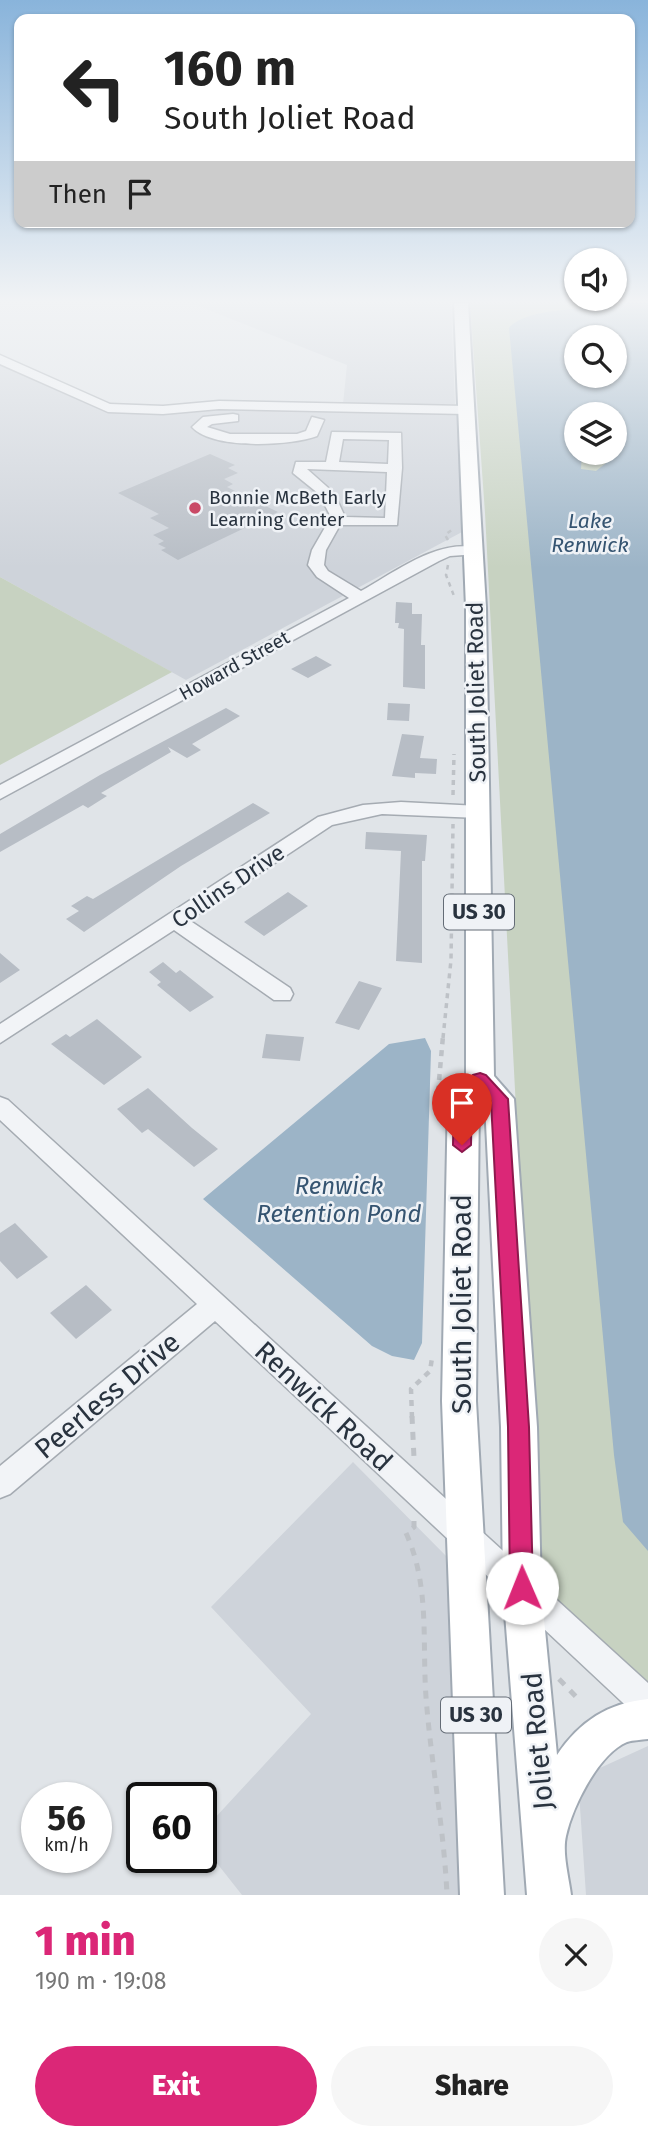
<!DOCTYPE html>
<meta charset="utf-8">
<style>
:root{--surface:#fff;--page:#f6f6f6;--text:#222;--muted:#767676;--accent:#db2777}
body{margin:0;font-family:"Fira Sans",sans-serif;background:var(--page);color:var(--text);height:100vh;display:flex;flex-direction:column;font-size:26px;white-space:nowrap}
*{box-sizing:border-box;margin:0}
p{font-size:23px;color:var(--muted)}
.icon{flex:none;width:38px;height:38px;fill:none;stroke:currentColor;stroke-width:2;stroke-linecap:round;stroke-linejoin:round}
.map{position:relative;height:1895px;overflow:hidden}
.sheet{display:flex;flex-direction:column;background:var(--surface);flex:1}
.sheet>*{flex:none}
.guide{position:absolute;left:14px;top:14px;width:621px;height:214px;border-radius:14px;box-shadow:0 2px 5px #0004;background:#fff;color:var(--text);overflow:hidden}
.buttons{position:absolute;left:564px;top:248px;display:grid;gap:14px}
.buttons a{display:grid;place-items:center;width:63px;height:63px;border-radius:50%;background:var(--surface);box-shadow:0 2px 5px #0004;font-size:35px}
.speed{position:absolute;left:21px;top:1782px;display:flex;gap:14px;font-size:35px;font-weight:700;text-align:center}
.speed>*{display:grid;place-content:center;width:91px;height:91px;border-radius:50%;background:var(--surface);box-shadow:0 2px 5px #0004;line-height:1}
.speed small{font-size:18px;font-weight:400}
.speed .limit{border:4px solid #111;border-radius:10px;background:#fff;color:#111}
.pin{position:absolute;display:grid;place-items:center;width:60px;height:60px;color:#fff;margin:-72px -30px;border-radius:50% 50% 50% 0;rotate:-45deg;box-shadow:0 0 7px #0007}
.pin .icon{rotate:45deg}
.me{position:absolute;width:77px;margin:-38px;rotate:359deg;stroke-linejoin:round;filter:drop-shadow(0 0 5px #0008)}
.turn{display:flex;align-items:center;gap:24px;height:147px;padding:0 35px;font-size:32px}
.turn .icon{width:91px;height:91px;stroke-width:2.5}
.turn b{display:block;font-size:49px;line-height:60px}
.then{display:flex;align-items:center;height:66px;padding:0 35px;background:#0003;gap:14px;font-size:26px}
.round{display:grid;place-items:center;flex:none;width:74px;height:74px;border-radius:37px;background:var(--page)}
.summary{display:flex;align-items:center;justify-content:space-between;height:119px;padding:0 35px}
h1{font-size:42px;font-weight:800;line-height:52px;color:var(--accent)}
.action{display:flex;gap:14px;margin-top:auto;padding:14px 35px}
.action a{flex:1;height:80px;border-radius:42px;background:var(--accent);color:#fff;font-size:28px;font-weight:800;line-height:80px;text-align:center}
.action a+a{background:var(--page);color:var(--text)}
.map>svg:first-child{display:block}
.built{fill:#ced3da}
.green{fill:#c7d2c1;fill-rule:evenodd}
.water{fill:#9cb4c7;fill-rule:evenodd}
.building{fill:#b7bdc5}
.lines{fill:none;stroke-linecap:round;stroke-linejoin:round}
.minor-casing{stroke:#a5abb2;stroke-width:3}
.major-casing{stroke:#a0a9b3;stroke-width:4}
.path-far3{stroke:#bec2c7;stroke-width:2.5;stroke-dasharray:4.5 4.5;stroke-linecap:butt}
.path-far2{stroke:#bec2c7;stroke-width:3.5;stroke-dasharray:5 5;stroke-linecap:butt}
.path-far1{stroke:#bec2c7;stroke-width:4.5;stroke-dasharray:6 6;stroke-linecap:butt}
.path{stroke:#bec2c7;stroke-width:5;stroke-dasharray:8 8;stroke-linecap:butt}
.minor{fill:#f2f4f7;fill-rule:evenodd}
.major{fill:#fff;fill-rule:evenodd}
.route{fill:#db2777;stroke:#8e194d;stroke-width:2}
.poi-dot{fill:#c94966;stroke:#eff2f6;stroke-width:2.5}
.labels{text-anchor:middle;stroke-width:5;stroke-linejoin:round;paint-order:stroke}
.far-poi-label{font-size:19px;fill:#29333f;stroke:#eff2f6;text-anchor:start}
.far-street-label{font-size:19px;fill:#29333f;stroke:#eff2f6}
.far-water-label{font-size:21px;font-style:italic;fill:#355471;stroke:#eff2f6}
.shield{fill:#eff2f6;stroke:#646c76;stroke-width:2}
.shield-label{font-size:21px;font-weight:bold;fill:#29333f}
.street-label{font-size:23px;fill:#29333f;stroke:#eff2f6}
.water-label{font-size:24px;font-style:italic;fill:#355471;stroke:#eff2f6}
.near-street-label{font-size:28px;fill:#29333f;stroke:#eff2f6}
</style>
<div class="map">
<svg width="648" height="1895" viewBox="0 0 648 1895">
<rect width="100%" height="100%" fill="#e0e4e8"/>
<path class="built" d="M191,303H451L455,404H343L347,365Z
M0,362L76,398L113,412L211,408L458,413L462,532L186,680L0,577Z
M353,1462L454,1564L462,1895H242L201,1843V1833L311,1714L211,1607Z
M648,1746V1895H586L578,1778Z"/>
<path class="green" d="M470,303H648V1689L541,1590L485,513ZM576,338H614V376H576ZM576,415H614V453H576Z
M0,577L172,672L0,765Z"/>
<path class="water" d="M624,303H648V1551L623,1522L614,1455L509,328C527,306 596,310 624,303ZM576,338H614V376H576ZM576,415H614V453H611L606,463L596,471L581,469L582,453H576Z
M425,1038L431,1051L422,1343L414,1360L392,1356L372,1346L203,1199L389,1044Z"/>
<path class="building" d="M210,454L235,465L228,468L238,473L224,479L233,484L227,487L278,512L178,560L161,550L166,548L158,544L164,541L153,535L169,528L150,518L159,514L118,493Z
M396,602L412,603V614H422L421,645H425V689L403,687L404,629L398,628L399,623H395Z
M316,656L332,665L308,678L291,669Z
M388,703L410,704L409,721L387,720Z
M226,708L240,716L192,744L201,750L187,758L168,747L171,752L101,793L107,796L88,808L83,805L0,852V834L100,775Z
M402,734L424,736L420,758L437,759L436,774L415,773V778L392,776Z
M253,803L270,813L181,866L84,932L66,919L79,911L71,906L87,896L93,899Z
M366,832L427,835L425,861H422V963L396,961L401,851L365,849Z
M288,892L308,906L264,936L244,922Z
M0,953L20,970L0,983Z
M163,962L176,973L180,970L214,997L190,1012L157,985L161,982L149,972Z
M359,981L382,988L359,1030L335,1023Z
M97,1019L142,1057L104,1085L51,1044L66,1034L70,1037Z
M266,1034L304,1037L300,1061L262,1058Z
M148,1088L192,1128L218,1149L194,1167L148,1129L142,1133L117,1109Z
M15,1223L48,1257L17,1279L0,1261V1233Z
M86,1285L112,1310L76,1339L50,1313Z"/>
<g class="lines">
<g class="minor-casing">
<path id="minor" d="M0,355L110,404L163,406L219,401L466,406L472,410L466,414L219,409L163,414L108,412L0,364Z
M233,414L238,415V421L212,424L207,427L230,434H297L306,431L312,417L324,420L317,436C290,446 213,450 192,427L203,417Z
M332,432L401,433L402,468L397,525H340L326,550L324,565L328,571L361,591C394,573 438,538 478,548V554L450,556L439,561L0,799V785L349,598L317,577L308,565L312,550L331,517L319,494L293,473L296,462H326ZM343,439L389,440L388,464L339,462ZM307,469L387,472L385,518L345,517L334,493Z
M401,802L479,806L488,812L479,818L382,814L332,825L189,920L290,988L293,994L290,1000H274L174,930L0,1043V1024L318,817L363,805Z
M0,1097L8,1100L648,1683V1721L637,1716L215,1321L10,1494L0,1498V1466L197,1304L0,1120Z"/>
</g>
<g class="major-casing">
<path id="major" d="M454,303H468L486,608L494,1076L514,1099L537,1427L541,1588L557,1755C580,1721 608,1703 648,1699V1739C641,1740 633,1740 627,1742C598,1754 572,1808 566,1836C562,1853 569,1878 571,1895H527L503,1588L501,1427L485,1103L479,1097L476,1401L504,1895H460L442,1401L448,1095L466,1076V608Z"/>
</g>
<path class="path-far3" d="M448,540L445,535L453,529
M448,565L446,575L454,596"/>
<path class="path-far2" d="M453,795L454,754
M443,1038L451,960L453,824"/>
<path class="path-far1" d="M438,1092L443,1036
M412,1418L411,1389L430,1371L432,1358"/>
<path class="path" d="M412,1416L414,1458
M414,1521V1527L406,1533C430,1586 422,1640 426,1697C431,1763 444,1828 447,1895
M559,1679L581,1702"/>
<use href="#minor" class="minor"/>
<use href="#major" class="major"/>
</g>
<linearGradient id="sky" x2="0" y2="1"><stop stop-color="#89b4db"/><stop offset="0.53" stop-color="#f1f3f5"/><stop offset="1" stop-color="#f1f3f5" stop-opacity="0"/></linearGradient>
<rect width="648" height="568" fill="url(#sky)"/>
<path class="route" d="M480,1073L486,1075L508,1099L529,1427L533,1588L530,1596L522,1599L514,1596L510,1588L508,1427L491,1101L480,1091L472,1098L471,1145L462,1152L453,1145L454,1096L473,1075Z"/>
<circle class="poi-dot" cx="195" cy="508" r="7"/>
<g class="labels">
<g class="far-poi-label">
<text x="209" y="504">Bonnie McBeth Early<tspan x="209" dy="22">Learning Center</tspan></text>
</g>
<g class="far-street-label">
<text transform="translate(234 665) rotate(-29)" y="7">Howard Street</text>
</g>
<g class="far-water-label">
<text x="590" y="528">Lake<tspan x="590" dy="24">Renwick</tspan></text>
</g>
<g class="shield">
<rect x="444" y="894.5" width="70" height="35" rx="5"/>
<rect x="441" y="1697.5" width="70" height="35" rx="5"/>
</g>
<g class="shield-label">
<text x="479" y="919">US 30</text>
<text x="476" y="1722">US 30</text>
</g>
<g class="street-label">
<text transform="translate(476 692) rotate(-91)" y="8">South Joliet Road</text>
<text transform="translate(228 886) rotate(-34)" y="8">Collins Drive</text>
</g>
<g class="water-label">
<text x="339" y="1194">Renwick<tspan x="339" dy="28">Retention Pond</tspan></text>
</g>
<g class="near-street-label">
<text transform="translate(461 1304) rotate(-90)" y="10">South Joliet Road</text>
<text transform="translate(107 1395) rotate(-40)" y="10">Peerless Drive</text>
<text transform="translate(324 1406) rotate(43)" y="10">Renwick Road</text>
<text transform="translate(537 1741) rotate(-95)" y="10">Joliet Road</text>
</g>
</g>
</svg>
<div class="buttons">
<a><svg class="icon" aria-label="sound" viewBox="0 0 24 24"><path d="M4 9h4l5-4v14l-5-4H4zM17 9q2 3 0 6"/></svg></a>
<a><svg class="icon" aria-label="search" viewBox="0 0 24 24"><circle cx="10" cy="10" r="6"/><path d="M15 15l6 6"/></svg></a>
<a><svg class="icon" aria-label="layers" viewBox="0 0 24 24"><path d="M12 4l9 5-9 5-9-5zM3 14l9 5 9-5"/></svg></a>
</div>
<div class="speed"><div>56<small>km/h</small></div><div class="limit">60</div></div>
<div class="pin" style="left:462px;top:1145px;background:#d93025"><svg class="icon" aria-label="arrive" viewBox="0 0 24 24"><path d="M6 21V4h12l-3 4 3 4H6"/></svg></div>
<svg class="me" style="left:522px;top:1588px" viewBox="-20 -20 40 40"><circle r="19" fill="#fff"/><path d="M0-13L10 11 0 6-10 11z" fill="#db2777"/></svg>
<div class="guide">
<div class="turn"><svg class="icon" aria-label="left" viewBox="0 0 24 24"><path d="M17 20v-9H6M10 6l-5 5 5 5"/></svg><div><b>160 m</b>South Joliet Road</div></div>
<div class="then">Then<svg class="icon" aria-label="arrive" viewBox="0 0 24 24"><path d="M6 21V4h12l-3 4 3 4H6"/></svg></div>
</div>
</div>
<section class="sheet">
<div class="summary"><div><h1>1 min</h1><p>190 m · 19:08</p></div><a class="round"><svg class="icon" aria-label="close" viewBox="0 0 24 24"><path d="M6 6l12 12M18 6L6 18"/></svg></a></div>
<div class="action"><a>Exit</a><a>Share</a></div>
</section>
